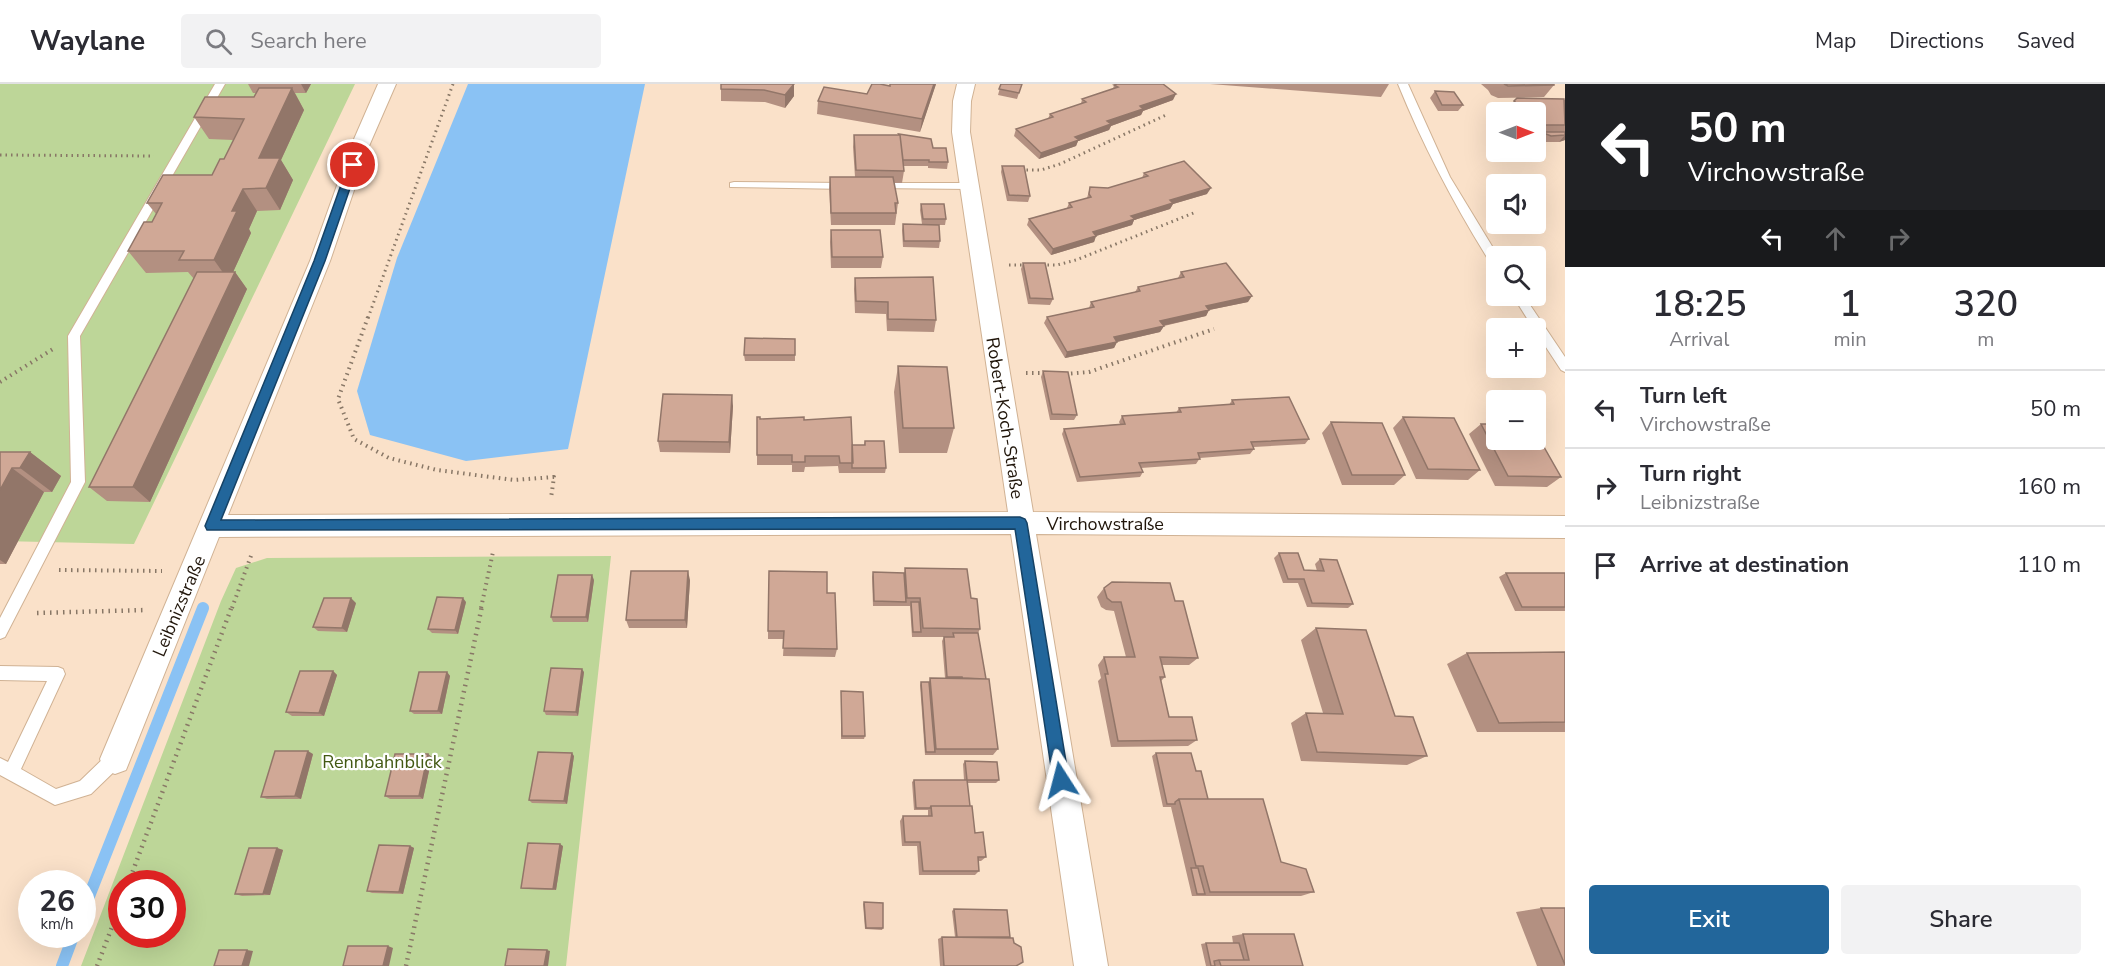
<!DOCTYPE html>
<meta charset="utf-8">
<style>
:root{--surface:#fff;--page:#f2f2f3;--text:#2b2b33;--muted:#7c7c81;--line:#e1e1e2;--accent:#22669b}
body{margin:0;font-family:"Nunito Sans",sans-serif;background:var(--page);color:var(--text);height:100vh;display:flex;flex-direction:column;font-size:22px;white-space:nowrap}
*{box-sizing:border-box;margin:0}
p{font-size:20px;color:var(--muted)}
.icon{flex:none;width:33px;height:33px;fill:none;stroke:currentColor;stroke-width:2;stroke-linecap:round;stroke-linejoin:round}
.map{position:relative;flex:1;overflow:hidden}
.panel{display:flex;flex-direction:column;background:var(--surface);width:540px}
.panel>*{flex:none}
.guide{background:#202124;color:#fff;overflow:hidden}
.needle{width:39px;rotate:90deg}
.fabs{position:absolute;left:1486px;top:18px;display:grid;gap:12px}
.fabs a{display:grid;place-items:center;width:60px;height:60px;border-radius:6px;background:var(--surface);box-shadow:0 6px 24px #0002;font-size:30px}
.speed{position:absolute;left:18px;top:786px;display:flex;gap:12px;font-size:30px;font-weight:700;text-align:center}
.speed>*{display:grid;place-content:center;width:78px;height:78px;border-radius:50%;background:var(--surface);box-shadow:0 6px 24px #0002;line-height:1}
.speed small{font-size:15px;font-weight:400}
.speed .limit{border:9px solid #d22;background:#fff;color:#111}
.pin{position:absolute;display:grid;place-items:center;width:51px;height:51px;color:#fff;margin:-26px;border:3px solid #fff;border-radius:50%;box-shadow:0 2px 6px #0007}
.me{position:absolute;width:66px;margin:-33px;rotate:351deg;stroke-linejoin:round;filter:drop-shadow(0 0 4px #0008)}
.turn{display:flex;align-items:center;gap:21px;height:126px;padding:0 24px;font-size:27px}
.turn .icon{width:78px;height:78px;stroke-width:2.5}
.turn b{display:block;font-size:42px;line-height:51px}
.lanes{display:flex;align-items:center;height:57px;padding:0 24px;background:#0003;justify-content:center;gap:30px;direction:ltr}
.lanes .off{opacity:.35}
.eta{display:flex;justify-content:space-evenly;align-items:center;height:102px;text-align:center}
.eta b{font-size:36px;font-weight:600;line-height:42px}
.primary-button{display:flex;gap:12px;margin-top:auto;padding:12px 24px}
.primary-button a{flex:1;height:69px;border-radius:6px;background:var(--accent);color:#fff;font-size:24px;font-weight:600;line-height:69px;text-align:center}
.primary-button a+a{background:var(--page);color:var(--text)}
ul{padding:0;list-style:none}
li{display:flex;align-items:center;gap:18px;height:78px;padding:0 24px;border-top:2px solid var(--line)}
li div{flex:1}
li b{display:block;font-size:22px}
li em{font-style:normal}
header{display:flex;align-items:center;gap:36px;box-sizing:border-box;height:84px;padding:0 30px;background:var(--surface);border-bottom:2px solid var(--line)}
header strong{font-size:28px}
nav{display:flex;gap:33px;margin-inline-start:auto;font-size:21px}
.search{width:420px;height:54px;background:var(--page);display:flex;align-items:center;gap:15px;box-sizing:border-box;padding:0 21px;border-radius:6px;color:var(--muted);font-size:22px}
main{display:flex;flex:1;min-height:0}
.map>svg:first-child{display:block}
.green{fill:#bdd698;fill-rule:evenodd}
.water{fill:#8ac2f4}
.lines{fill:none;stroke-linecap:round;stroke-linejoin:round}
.stream{stroke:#8ac2f4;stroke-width:12}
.service-casing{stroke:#d0b294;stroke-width:2}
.minor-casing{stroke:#d0b294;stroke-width:2}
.path-far2{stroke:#876;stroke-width:3;stroke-dasharray:1.5 4;stroke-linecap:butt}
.path-far1{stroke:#876;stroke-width:4;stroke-dasharray:1.5 4.5;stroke-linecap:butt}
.path{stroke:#876;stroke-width:4.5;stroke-dasharray:1.5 5;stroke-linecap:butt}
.service{fill:#fff;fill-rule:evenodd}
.minor{fill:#fff;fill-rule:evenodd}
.wall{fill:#b39081}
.shaded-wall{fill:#927669}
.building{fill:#d0a896;stroke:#927669;stroke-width:1.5}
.route{fill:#22669b;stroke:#164265;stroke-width:1.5}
.labels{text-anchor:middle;stroke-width:4.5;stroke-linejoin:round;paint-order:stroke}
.street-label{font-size:18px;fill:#20150a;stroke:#fff}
.park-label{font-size:18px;fill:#425812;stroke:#fff}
</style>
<header>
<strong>Waylane</strong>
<div class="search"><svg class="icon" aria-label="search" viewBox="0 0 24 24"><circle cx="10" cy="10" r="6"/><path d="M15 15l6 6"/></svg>Search here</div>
<nav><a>Map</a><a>Directions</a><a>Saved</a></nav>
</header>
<main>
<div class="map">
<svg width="1565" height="882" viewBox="0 0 1565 882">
<rect width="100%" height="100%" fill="#fae1c9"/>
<path class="green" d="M0,0H355L134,460L0,457Z
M611,472L566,882H81L221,517L236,484L267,474ZM122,800H172V850H122Z"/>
<path class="water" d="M468,0H645L568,365L466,377L370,351L357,307L397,174Z"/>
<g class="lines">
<path class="stream" d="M82,830L203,524
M62,882L74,850"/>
<g class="service-casing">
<path id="service" d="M215,0H225L80,252L85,398L5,553L0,555V534L71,398L68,252Z
M1398,0H1408L1450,93L1498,172L1497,184L1493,183C1456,124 1424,64 1398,0Z
M734,98L847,99L852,102L847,105L730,103V99Z
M878,99H969L974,102L969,105L874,104V100Z
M1513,212H1524L1565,273V288L1561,286L1536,248V244H1533Z
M0,582L58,583L63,585L65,590L21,685L56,705L80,697L109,669L115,667L121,669L123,675L121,681L91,710L55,721L0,691V674L8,678L47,597L0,596Z"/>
</g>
<g class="minor-casing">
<path id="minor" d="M378,0H396L369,62L330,177L228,431L1008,428L952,48L953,17L957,0H975L971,17L970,48L1033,428L1565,432V454L1036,450L1108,882H1074L1011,450L219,453L126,686L115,690L104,686L100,675L310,177L351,62Z"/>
</g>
<path class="path-far2" d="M0,71L154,72
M1021,86H1041L1060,80L1166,31
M1009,181H1025
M1042,181H1057L1076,176L1196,128
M368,234L453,0"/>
<path class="path-far1" d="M368,233L338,315L354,355L389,374L437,386L514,396L554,393L551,414
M1026,289H1045
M1065,290L1089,288L1214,245
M0,298L53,265
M59,486L162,487
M232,524L252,469
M481,524L493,468"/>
<path class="path" d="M37,529L146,526
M128,800L232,522
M97,882L122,817
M406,882L482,522"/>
<use href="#service" class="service"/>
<use href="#minor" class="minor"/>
</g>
<path class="wall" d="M248,0H311L306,9H295L304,26L281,76L293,96L280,126L257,127L249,145L251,149L233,188H235L247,205L150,418L107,417L89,403L194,195L188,188L146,189L128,167L152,138L156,130L147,119L212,91L224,75L233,56L209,55L194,33L254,13L256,9H253Z
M794,0V12L785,24L765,18L721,17V5Z
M936,0L920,48L817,30L818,17L867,10L890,2Z
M1001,0H1022L1017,15L998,11Z
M1210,0H1389L1381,13Z
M1481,0H1554V1L1544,13L1498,14L1491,11L1488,6Z
M1114,1L1173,16L1143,27L1141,31L1111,42L1109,46L1078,57L1076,62L1039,75L1014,52L1016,45L1048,35L1050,30L1081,20L1082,15L1113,5Z
M1435,7L1463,21L1458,27H1438L1430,14Z
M1565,16V56L1559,58H1546L1536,54V28H1505L1514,17Z
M854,51L933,64L948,78L947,85L928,84V82H903L904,87L902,99H894L898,119L895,141H831L829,105L830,93H855L853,63Z
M1002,82L1030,112L1028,118L1007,117L1001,88Z
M1144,89L1207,110L1173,120L1170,125L1134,136L1132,141L1096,152L1094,158L1051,171L1027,141L1029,135L1067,124L1069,119L1087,114L1090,103L1108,104L1142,94Z
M921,120L946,135L945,141H939L940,157L939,164L903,163L902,146L903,140H922L920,126Z
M831,146L883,173L881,184H831L830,158Z
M1023,179L1053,215L1050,221L1028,220L1021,185Z
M1181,188L1248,218L1209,226L1206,232L1164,242L1160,248L1117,258L1114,264L1065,274L1044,239L1047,233L1089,224L1091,218L1135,208L1138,203L1178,194Z
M855,194L936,236L934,248L887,247L886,230L855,229L854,205Z
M795,255V277H745L744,271Z
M898,282L954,344L947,369H899L894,308Z
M1043,287L1077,331L1074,336H1050L1041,293Z
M1232,316L1309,355L1305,360L1254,363V365L1250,370L1200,374L1196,380L1141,384L1143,388L1140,393L1077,398L1062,350L1064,345L1120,340L1119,338L1122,332L1176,329L1179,324L1229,321Z
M733,322L730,369L660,368L658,357Z
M1403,333L1480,386L1468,396L1416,395L1393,344Z
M760,335L804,336L852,361H864L865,357L886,384L885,389H839L838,382L805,383L804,388H792V381H757V371Z
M1331,338L1405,391L1394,401H1342L1322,349Z
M1481,340L1561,393L1547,403L1495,402L1469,350Z
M0,368H30L61,392L52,408H44L6,480H0Z
M1279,469L1304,486L1317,487L1315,480L1320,475L1353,520L1348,524L1307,523L1298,499H1283L1274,474Z
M905,484L971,514L980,545L978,549L998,665L993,671H925L920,601L921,598H929L930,594H945L942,557L944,553H952H912L910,522H873L872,493L873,488L904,489Z
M1506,489H1565V527H1515L1499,493Z
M594,496L588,538H553L551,533Z
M690,496L687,544H629L626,536Z
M1104,504L1175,517L1198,574L1189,581H1162L1165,593L1161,597L1169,633L1197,656L1188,662L1111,663L1098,597L1101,594L1098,581L1104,573H1126L1114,527L1106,526L1101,523L1097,513Z
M827,509L837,565L835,573L783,572L784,555H768V547Z
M466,518L458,550L432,549L428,545Z
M356,519L347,548L318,547L313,543Z
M1316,544L1395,632L1427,672L1407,681L1301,677L1291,639L1306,629H1323L1301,556Z
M1565,568V648H1477L1447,580L1467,569Z
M333,587L337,591L324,632H292L286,628Z
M447,588L450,592L442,630H414L410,627Z
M584,588L578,632L546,631L544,627Z
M841,607L865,652L864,655H841Z
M1156,669L1196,687L1208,715L1281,778L1314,808L1301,812H1192L1171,723H1163L1152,672Z
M313,670L301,715H267L261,713Z
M428,670L432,673L423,715H390L385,712Z
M574,672L567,720L532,719L529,716Z
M965,677L999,696L996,699H967L970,722L975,749L986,773L981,777H978L979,787L975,791H919L917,762H902L900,737L903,732H928V726H914L912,698L914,696H964L963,680Z
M410,762L414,764L403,810L372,809L367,807Z
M563,762L556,806L524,805L521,804Z
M277,764L283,766L270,811L242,812L235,810Z
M864,818L883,844L882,846L865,845L863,820Z
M1541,824L1565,882H1537L1516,828Z
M954,825L1010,853L1016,882H940L938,855L942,853H955L952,827Z
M1243,850L1303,882H1206L1201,860L1206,859H1233L1232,852Z"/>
<path class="shaded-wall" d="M301,0H311L306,9Z
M794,0V12L785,24V11Z
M934,0H936L920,48L922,35Z
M292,4L304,26L281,76L293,96L280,126L266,104L259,74Z
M1176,10L1173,16L1143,27L1141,31L1111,42L1109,46L1078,57L1076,62L1039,75L1041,69L1075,53L1140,22Z
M1565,51V56L1559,58Z
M1211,104L1207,110L1173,120L1170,125L1134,136L1132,141L1096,152L1094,158L1051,171L1053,165L1170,116Z
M243,105L257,127L249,145L251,149L229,197L214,176L232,127Z
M235,188L247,205L150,418L133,403Z
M1252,212L1248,218L1209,226L1206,232L1157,243L1160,237L1206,222Z
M1164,242L1160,248L1112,259L1117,258L1114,264L1065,274L1067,268L1114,253Z
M732,311L733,322L730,369L729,358Z
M30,368L61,392L52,408L20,384Z
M12,384L44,408L6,480L0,476V406Z
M688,487L690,496L687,544L685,536Z
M592,491L594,496L588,538L586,533Z
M351,514L356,519L347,548L342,544Z
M463,514L466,518L458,550L455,546Z
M582,585L584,588L578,632L576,628Z
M333,587L337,591L324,632L319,629Z
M447,588L450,592L442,630L438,627Z
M308,667L313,670L301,715L295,712Z
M572,669L574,672L567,720L564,717Z
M428,670L432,673L423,715L419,712Z
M560,760L563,762L556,806L553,805Z
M410,762L414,764L403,810L399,808Z
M277,764L283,766L270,811L263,810Z
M388,862L393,864L389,882H383Z
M247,866L253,867L249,882H242Z
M547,866L550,867L548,882H544Z"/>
<path class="building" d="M721,0H794L785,11L764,6L721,5Z
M872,0H880L890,2V0H934L922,35L818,17L824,3L867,10Z
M1001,0H1022L1019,9L999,5Z
M1117,0H1163L1176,10L1140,22L1143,25L1107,37L1111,40L1075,53L1079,56L1041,69L1016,45L1053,33L1050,30L1086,18L1082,15L1118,3L1114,1Z
M1504,0H1554V1L1508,2Z
M259,4H292L259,74H280L266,104L243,105L232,127H237L214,176H179L184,167H128L144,138H152L162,119H147L163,91H212L220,75H224L244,35L194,33L205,13H254Z
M1435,7L1454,8L1463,21H1442Z
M1517,14L1564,15L1565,41H1536V28H1527L1514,17Z
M1541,48H1565V51L1551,52Z
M899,50L931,55L933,64H946L948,78H929V76H903L900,51Z
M854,51H900L904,87L856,86Z
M1184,77L1211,104L1170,116L1173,119L1131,132L1135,135L1093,148L1096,152L1053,165L1029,135L1072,123L1069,119L1091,113L1089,110L1090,103L1108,104L1148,92L1144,89Z
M1002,82H1024L1030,112L1009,111Z
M830,93H893L898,119H895L896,129H831Z
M921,120H944L946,135H923Z
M903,140L939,141L940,157H904Z
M831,146H880L883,173H832Z
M1023,179H1045L1053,215L1030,214Z
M1226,179L1252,212L1206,222L1209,226L1160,237L1164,242L1114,253L1117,258L1067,268L1047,233L1094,223L1091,218L1140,207L1138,203L1184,193L1181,188Z
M197,188H235L133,403H89Z
M933,193L936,236L888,235V218L856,217L855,194Z
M745,254L795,255V271H744Z
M898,282L947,283L954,344H903Z
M1043,287L1068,288L1077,331L1052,330Z
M663,310L732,311L729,358L658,357Z
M1289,313L1309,355L1251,358L1254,365L1198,369L1200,375L1139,379L1143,388L1080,393L1064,345L1125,340L1122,332L1181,328L1179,324L1234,320L1232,316Z
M757,333H760V335L804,333V336L851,333L853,379H840L839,372H805V378H792V371H757Z
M1403,333L1454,334L1480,386L1428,385Z
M1331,338L1382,339L1405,391H1352Z
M1481,340H1497V356H1536V349L1561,393L1508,392Z
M865,357H884L886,384H852V361H865Z
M0,368H30L20,384H12L0,406Z
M1279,469H1298L1304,486L1324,487L1320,475L1337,476L1353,520L1312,519L1304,495H1288Z
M905,484L967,485L971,514L977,515L980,545L923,544L920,514H907Z
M631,487H688L685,536H626Z
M769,487L827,488V509H835L837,565L783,564L784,547H768Z
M873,488L904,489L906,518L874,517Z
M1506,489H1565V523H1522Z
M558,491H592L586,533H551Z
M1112,498L1170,499L1175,517H1183L1198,574L1160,573L1165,593H1160L1169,633H1192L1197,656L1118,657L1105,590H1108L1104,573H1135L1121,518H1112L1107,514L1104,504Z
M437,513L463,514L455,546L428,545Z
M324,514H351L342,544L313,543Z
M911,518H919L921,548H913Z
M1316,544L1366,546L1395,632L1413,633L1427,672L1317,668L1306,629L1343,630Z
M953,549H978L986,595L962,594V593H947L944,553H954Z
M1565,568V638L1499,639L1467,569Z
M551,584L582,585L576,628L544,627Z
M300,587H333L319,629L286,628Z
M419,588H447L438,627H410Z
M930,594L989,595L998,665H936Z
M921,598H929L935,668H926Z
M841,607L863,608L865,652H842Z
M275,667H308L295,712L261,713Z
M538,668L572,669L564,717L529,716Z
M1156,669H1191L1196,687H1201L1208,715H1179L1175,718V720H1167Z
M395,670H428L419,712H385Z
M965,677L997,678L999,696H967Z
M914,696H967L970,722H931L930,724H916Z
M1179,715H1263L1281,778L1306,785L1314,808H1210L1203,782H1196Z
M931,722H972L975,749L983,748L986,773H978L979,787H923L920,758H905L903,732H932Z
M528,759L560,760L553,805L521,804Z
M379,761L410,762L399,808L367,807Z
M249,764H277L263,810H235Z
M1191,784H1198L1205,810H1197Z
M864,818L883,819V844H866Z
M1541,824H1565V881Z
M954,825L1007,826L1010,853H957Z
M1243,850H1294L1303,882H1221L1219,876H1249Z
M942,853L1013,854L1014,859L1021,863L1023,878L1016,882H944Z
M1206,859H1239L1244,876H1219L1214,877L1215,882H1211Z
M348,862H388L383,882H343Z
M508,865L547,866L544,882H505Z
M219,866H247L242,882H214Z"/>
<path class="route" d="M353,78L358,81L325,177L221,436L1020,433L1025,435L1027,439L1069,696L1067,701L1061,704L1056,701L1053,696L1015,445L207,446L205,442L314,177L348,81Z"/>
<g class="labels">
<g class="street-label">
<text transform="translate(1005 334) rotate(81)" y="6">Robert-Koch-Straße</text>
<text x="1105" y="446">Virchowstraße</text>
<text transform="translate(179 522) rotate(-67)" y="6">Leibnizstraße</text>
</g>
<g class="park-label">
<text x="382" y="684">Rennbahnblick</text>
</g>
</g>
</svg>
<div class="fabs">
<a><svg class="needle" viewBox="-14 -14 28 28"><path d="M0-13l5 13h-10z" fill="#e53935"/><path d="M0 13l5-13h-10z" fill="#7c7c81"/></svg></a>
<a><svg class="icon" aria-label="sound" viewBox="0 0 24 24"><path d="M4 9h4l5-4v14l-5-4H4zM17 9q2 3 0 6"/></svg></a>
<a><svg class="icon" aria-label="search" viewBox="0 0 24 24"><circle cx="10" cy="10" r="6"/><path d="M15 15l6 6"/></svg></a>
<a>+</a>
<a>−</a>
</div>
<div class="speed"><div>26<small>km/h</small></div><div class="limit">30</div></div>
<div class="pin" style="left:353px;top:81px;background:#d93025"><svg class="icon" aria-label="arrive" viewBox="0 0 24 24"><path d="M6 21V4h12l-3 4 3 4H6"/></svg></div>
<svg class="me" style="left:1061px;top:696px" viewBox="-20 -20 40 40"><path d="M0-17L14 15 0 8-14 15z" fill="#22669b" stroke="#fff" stroke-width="4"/></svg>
</div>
<section class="panel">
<div class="guide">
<div class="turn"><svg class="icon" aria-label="left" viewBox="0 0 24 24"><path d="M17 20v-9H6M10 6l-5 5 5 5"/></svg><div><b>50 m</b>Virchowstraße</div></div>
<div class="lanes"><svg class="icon" aria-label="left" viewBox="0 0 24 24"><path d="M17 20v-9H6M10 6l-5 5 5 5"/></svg><svg class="icon off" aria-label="ahead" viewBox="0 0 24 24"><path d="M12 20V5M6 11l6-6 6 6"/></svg><svg class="icon off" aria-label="right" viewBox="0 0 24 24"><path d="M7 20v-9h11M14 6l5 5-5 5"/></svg></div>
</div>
<div class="eta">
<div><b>18:25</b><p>Arrival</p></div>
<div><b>1</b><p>min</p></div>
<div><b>320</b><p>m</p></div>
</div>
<ul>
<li><svg class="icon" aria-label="left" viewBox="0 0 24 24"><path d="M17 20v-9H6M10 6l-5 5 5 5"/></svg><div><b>Turn left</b><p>Virchowstraße</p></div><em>50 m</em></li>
<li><svg class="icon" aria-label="right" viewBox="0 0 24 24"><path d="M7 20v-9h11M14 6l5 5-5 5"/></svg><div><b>Turn right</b><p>Leibnizstraße</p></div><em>160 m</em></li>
<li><svg class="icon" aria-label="arrive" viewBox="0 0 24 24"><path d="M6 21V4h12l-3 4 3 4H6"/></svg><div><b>Arrive at destination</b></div><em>110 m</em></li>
</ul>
<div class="primary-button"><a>Exit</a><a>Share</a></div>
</section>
</main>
